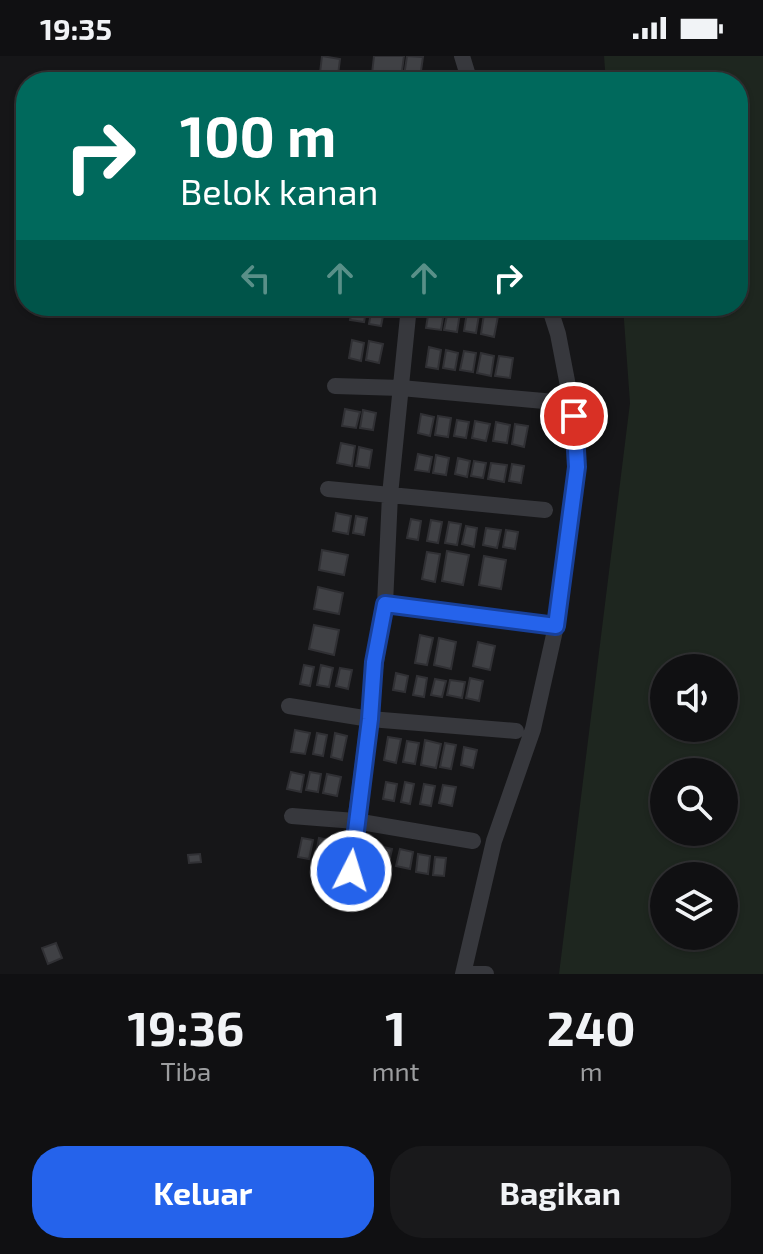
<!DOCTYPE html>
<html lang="id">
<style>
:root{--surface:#101012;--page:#19191b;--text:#f1f3f6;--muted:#9c9d9f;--line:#303032;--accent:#2563eb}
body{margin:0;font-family:"Exo 2",sans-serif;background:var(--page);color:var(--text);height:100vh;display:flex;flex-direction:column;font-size:30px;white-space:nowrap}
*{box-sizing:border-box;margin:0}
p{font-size:26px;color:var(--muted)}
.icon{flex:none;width:44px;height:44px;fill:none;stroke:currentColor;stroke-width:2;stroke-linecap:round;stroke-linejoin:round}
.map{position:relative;height:918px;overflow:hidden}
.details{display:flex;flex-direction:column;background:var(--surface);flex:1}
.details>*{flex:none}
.guide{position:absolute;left:16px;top:16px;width:732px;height:244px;border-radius:32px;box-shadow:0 2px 6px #0004,0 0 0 2px var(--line);background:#00695c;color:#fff;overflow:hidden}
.buttons{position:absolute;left:650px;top:598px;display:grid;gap:16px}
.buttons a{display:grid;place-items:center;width:88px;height:88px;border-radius:50%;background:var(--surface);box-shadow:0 2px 6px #0004,0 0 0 2px var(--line);font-size:40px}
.pin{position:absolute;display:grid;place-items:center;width:68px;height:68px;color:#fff;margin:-34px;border:4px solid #fff;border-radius:50%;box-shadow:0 2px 8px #0007}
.me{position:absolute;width:88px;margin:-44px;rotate:5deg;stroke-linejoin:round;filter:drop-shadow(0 0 6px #0008)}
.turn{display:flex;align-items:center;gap:28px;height:168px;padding:0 32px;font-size:36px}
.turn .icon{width:104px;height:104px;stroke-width:2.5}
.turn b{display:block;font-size:56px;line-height:68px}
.lanes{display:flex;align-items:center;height:76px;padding:0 32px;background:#0003;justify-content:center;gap:40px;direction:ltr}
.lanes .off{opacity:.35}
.eta{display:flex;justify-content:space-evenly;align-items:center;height:136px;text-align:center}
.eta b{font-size:48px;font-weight:700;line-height:56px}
.primary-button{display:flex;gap:16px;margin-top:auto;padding:16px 32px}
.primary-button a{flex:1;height:92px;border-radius:32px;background:var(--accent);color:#fff;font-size:32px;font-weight:700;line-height:92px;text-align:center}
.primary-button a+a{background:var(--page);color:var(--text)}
.status{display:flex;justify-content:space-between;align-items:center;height:56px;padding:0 40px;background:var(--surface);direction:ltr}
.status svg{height:22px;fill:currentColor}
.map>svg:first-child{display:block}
.green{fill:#1e261f;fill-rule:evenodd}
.building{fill:#404145;stroke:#303034;stroke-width:2}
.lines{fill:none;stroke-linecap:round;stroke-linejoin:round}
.street{stroke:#37383d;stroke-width:16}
.route-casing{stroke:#184099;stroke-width:20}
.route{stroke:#2563eb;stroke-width:14}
</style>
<div class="status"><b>19:35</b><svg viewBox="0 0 49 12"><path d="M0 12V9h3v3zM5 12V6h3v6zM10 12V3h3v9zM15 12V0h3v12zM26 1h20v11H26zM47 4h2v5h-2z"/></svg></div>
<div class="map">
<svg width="763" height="918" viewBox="0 0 763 918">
<rect width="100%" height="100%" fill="#161618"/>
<path class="green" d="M604,0H763V918H559L630,347L623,250H738V26H606ZM664,612H724V672H664ZM664,716H724V776H664ZM664,820H724V880H664Z"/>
<path class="building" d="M322,0L340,3L338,19L320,17Z
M374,0H404L401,22L372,18Z
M407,0L423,1L420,22L404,20Z
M373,19L409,24V26H373Z
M353,250H367L364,266L350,264Z
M372,250H385L381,270L369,268Z
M429,253L444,256L441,274L426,272Z
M448,254L460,257L457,276L444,274Z
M467,256L479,259L476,277L464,275Z
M484,258L498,260L494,281L481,278Z
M352,284L364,287L361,305L349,302Z
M369,285L383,288L379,307L366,304Z
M429,291L441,294L438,313L426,311Z
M446,294L458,297L455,314L443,312Z
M464,295L476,297L473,316L460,314Z
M481,297L494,300L491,320L477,317Z
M499,300L513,302L510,322L495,320Z
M345,353L360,356L356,372L342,370Z
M363,354L376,357L373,374L360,372Z
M421,358L434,361L430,380L418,377Z
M438,360L451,362L448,381L435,379Z
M457,364L469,366L466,382L454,380Z
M475,365L490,368L486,385L472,382Z
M496,366L510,369L507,387L493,385Z
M515,368L528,370L524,391L512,388Z
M341,387L355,390L352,410L337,407Z
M359,391L372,394L369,412L356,410Z
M418,398L432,401L429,416L415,414Z
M436,399L449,402L446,419L433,417Z
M458,402L470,405L467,421L455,418Z
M474,405L486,407L483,422L471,420Z
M491,407L507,409L504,426L488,423Z
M512,408L524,410L521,427L509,425Z
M336,457L351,460L348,478L333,475Z
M356,460L367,462L364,479L353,477Z
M411,463L421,465L418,484L407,482Z
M431,464L442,466L438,487L427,485Z
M449,466L461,468L457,489L445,487Z
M466,470L477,472L474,491L462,488Z
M486,472L501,474L497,492L483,489Z
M506,474L518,476L515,493L503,491Z
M322,494L348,499L344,519L319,514Z
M447,495L469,499L463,529L442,525Z
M427,496L440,498L435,526L422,523Z
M484,500L506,504L501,533L479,529Z
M318,531L343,537L339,558L314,553Z
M314,569L339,574L334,599L309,593Z
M420,579L433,582L427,609L415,607Z
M439,582L456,586L451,613L434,609Z
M478,586L495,590L490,614L473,610Z
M304,609L314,611L310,630L300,628Z
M321,609L333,612L329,631L317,629Z
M340,612L352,614L348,633L336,630Z
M396,617L408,620L405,636L393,634Z
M417,620L427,622L424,641L413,639Z
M470,622L483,625L479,645L466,642Z
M435,623L446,625L442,641L431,639Z
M450,624L465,626L462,642L447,639Z
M295,674L310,677L305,698L291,696Z
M317,677L327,679L323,700L313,698Z
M335,677L347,680L342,704L331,701Z
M388,681L401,683L396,707L384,704Z
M425,684L441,688L436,712L421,709Z
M407,685L419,687L415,708L403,706Z
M445,687L456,689L451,713L440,711Z
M464,691L477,694L473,712L461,709Z
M291,716L304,719L301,736L287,733Z
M310,716L321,718L318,736L306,734Z
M327,718L341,721L337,740L323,737Z
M386,726L397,728L394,745L383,743Z
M405,726L414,728L410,748L401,746Z
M424,728L435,730L431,750L420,748Z
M443,729L456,731L452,750L439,747Z
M302,782L313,784L309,803L298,801Z
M319,782L335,785L331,806L315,803Z
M379,790L392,793L388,811L376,809Z
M400,793L413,796L410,813L396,810Z
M200,798L201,806L189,807L188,799Z
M418,798L430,800L428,818L416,816Z
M435,801L446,802L444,820L433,819Z
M56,887L62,902L48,908L42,892Z"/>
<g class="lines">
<path class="street" d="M462,0L470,26
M409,250L390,439L385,548L556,570
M335,330L401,332L555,346
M328,433L545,454
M385,548C372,620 366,693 355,765L473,785
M289,650L370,663L516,675
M292,760L355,765L351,815
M463,918L494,785L533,673L556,570L571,457L577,411V377L558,278L549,250
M473,918H486"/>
</g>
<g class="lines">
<g class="route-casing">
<path id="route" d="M351,815L370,663L374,606L385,548L556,570L577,411L574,360"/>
</g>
<use href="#route" class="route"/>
</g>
</svg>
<div class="buttons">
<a><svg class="icon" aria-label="sound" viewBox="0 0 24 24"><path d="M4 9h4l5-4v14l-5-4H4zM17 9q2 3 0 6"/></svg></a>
<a><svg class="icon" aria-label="search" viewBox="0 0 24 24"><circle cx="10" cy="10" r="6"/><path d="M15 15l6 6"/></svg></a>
<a><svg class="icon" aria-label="layers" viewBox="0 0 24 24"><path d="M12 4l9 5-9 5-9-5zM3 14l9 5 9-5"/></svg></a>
</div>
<div class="pin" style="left:574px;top:360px;background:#d93025"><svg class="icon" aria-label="arrive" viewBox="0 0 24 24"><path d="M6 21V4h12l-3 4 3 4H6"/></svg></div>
<svg class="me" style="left:351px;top:815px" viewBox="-20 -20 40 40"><circle r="17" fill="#2563eb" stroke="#fff" stroke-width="3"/><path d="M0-11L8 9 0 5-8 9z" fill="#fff"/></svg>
<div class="guide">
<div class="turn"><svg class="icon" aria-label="right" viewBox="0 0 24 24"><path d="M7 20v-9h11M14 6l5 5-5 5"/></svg><div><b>100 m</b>Belok kanan</div></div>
<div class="lanes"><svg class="icon off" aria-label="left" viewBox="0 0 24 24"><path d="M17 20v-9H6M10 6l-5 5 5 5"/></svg><svg class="icon off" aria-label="ahead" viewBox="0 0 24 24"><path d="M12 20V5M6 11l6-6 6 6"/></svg><svg class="icon off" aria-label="ahead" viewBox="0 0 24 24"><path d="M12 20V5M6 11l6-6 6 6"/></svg><svg class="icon" aria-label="right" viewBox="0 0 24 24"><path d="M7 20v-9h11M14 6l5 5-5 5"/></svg></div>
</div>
</div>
<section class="details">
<div class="eta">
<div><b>19:36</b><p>Tiba</p></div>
<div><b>1</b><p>mnt</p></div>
<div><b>240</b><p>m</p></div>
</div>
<div class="primary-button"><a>Keluar</a><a>Bagikan</a></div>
</section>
